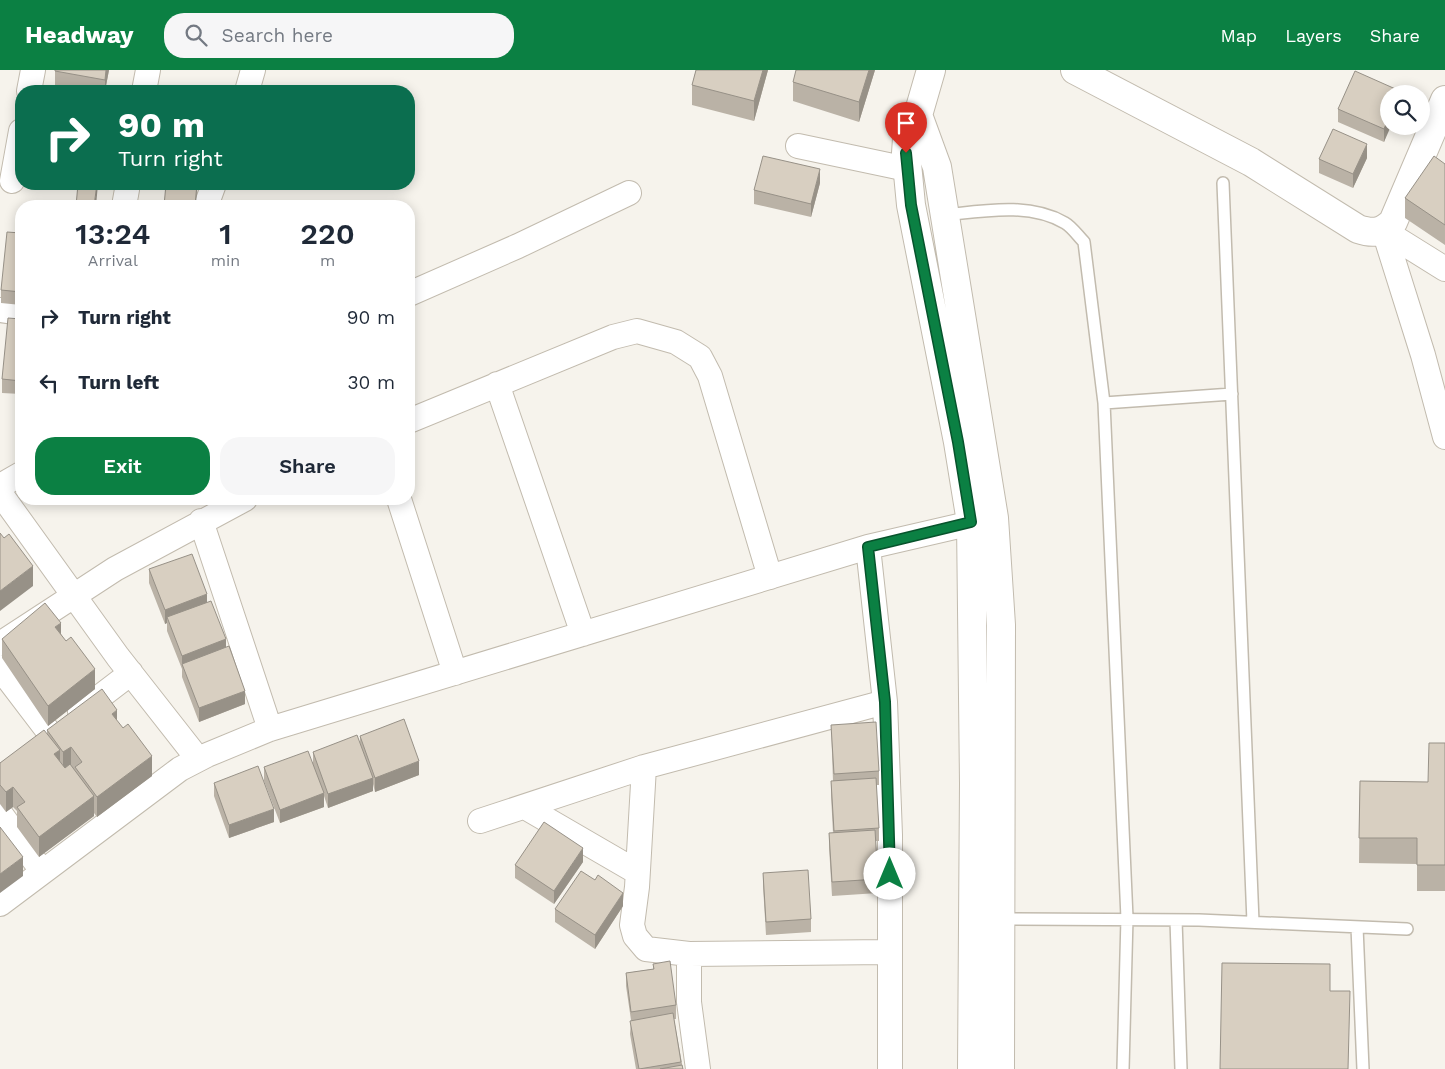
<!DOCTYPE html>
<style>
:root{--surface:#fff;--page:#f6f6f7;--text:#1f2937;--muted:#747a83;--accent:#0b8043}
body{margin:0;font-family:"Work Sans",sans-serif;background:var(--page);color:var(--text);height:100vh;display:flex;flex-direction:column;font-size:19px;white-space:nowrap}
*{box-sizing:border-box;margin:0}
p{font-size:16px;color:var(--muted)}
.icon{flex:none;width:28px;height:28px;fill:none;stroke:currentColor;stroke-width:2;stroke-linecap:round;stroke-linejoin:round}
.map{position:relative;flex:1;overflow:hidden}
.panel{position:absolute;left:15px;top:130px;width:400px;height:305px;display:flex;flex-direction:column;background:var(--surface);border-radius:20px;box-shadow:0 2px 12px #0003}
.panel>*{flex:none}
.hud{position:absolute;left:15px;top:15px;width:400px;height:105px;border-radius:20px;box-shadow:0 2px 12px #0003;background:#0b6e4f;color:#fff;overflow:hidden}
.tools{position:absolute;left:1380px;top:15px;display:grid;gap:10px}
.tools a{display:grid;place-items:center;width:50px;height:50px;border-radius:50%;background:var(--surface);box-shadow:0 2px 12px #0003;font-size:25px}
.pin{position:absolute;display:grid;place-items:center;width:42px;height:42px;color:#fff;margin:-51px -21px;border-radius:50% 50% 50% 0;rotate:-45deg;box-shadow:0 0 5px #0007}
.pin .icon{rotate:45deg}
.me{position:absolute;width:55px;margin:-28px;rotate:0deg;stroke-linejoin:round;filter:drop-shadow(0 0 4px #0008)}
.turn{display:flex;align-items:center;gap:18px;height:105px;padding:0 20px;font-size:22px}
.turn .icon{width:65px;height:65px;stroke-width:2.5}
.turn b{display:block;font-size:35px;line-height:42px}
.eta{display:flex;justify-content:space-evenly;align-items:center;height:85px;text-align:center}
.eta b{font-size:30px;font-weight:600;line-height:35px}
.action{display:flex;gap:10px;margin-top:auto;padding:10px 20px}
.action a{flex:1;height:58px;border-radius:20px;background:var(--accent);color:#fff;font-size:20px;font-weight:600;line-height:58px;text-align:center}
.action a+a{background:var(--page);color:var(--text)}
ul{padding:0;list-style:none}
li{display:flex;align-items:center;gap:15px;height:65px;padding:0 20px}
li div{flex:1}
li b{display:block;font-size:19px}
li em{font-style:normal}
header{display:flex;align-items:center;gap:30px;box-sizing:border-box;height:70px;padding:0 25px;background:var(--accent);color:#fff}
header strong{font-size:24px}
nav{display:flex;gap:28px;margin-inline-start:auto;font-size:18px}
.search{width:350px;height:45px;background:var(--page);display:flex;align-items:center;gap:12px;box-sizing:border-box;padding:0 18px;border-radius:20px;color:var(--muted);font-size:19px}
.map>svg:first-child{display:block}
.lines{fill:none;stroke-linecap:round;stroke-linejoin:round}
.service-casing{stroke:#c2bbae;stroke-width:14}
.minor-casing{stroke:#c2bbae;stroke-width:26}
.tertiary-casing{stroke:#c2bbae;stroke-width:30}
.service{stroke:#fff;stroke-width:11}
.minor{stroke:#fff;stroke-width:24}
.tertiary{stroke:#fff;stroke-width:28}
.wall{fill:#bab2a6}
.shaded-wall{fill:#979187}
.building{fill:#d8cfc1;stroke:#979187}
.route-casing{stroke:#07532c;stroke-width:12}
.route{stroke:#0b8043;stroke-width:9}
</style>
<header>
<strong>Headway</strong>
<div class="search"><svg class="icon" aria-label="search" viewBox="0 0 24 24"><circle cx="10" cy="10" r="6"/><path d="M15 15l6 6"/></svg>Search here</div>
<nav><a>Map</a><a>Layers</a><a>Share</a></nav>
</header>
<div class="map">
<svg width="1445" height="999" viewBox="0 0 1445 999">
<rect width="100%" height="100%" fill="#f6f3ec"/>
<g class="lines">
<g class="service-casing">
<path id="service" d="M1223,113L1253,852
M945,145C983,141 1029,132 1065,153C1072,157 1078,166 1084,172L1104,333L1127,848L1123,999
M1104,333L1232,324
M1000,849L1199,850L1407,859
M1176,850L1181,999
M1357,857L1363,999"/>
</g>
<g class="minor-casing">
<path id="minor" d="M29,21L33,0
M144,21L148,0
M247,21L253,0
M798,76L907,99
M12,111L21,61
M124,136L128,114
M206,136L214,114
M1384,161L1423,285L1445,367
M1384,161L1445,199
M409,224L518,176L629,123
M0,240L21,243
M497,314L583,564
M409,351L613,267L637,261L676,272L700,287L710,306L770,507
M0,416L21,404
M0,423L118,587L198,689
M399,429L455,603
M201,451L270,659
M868,477L885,632L890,765V999
M0,574L115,499L245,429
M0,598L51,665
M80,642L131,603
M644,697L637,817L632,855L635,866L646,879L689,884L889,882
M525,737L637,802
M0,743L42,801
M480,751L644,697L885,632
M0,834L180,699L207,685L270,659L868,477L989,449
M689,884V932L698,999"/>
</g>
<g class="tertiary-casing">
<path id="tertiary" d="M931,0L918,45L907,69L906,83L911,135L958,372L971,452L974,713L972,999
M1075,0L1251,92L1358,159C1373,164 1381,163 1393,152L1445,30
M918,45L937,97L994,448L1001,555L1000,999"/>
</g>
<use href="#service" class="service"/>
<use href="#minor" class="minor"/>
<use href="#tertiary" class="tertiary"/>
</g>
<path class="wall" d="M55,0H109L105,21H93L55,15Z
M696,0H768L754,51L692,35V15Z
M875,0L859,52L793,31V12Z
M1400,24L1384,72L1338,52V39Z
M1367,88L1353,118L1319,103V89Z
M1445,94V175L1405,148V128Z
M820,113L811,147L754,134V120Z
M21,163V235L1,233V220Z
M21,249V324L2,323V309Z
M149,499L207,532L226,577L245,634L199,652L182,607V599L167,561V553L165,554L149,513Z
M61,564L95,619L48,656L2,588V569Z
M117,651L152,706L97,747L94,743V746L39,787L17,757V741L13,737L6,742L0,734V693L47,663V660Z
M831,655L879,701V715H876L879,758V771H875L878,823L832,826L829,777V763H833L831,725V711H833Z
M360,666L419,705L375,722L373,714V721L328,738L324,726V737L280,753L264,711V697L313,692V682L360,672Z
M1445,673V821H1417V794L1359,793L1360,711L1428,712Z
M214,713L274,752L229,768L214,726Z
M583,792L554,834L515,808V795Z
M763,803L811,849V862L766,865L763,816Z
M623,836L595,879L555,852V839Z
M653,894L676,935V949H674L683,999H636L630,964L631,950L626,916V903L653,899Z"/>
<path class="shaded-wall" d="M106,0H109L105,21V10Z
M763,0H768L754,51V31Z
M869,0H875L859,52V32Z
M1389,47V56H1391L1384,72V59Z
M1367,74V88L1353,118V104Z
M820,99V113L811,147V134Z
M97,114H98L96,136H94Z
M197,114L196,136H195Z
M33,496V516L0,541V521Z
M207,524V538L167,547V553L165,554V540Z
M61,553V573L55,557Z
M226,569V583L182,594V599V586Z
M95,599V619L48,656V636Z
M245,621V634L199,652V638Z
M117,640V659L112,644Z
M71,677V697L63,702V682Z
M60,680V700L54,684Z
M152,686V706L97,747V727Z
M419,691V705L375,722V708Z
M373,708V721L328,738V724Z
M13,717V737L6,742V722Z
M324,723V737L280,753V740Z
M94,726V746L39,787V767Z
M274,739V752L229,768V755Z
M583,778V792L554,834V821Z
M23,787V806L0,823V804Z
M623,823V836L595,879V865Z"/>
<path class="building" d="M55,0H106L105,10L55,1Z
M696,0H763L754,31L692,15Z
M796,0H869L859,32L793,12Z
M1355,1L1400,21L1399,24H1389V47L1384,59L1338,39Z
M1333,59L1367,74L1353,104L1319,89Z
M763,86L820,99L811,134L754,120Z
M1434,86L1445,94V155L1405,128Z
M78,114H97L94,136H76Z
M166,114H197L195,136H164Z
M7,162L21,163V222L1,220Z
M8,248L21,249V311L2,309Z
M0,463L4,468L9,464L33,496L0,521Z
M192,484L207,524L165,540L149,499Z
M211,531L226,569L182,586L167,547Z
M45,533L61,553L55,557L66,571L71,567L95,599L48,636L2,569Z
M229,576L245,621L199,638L182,594Z
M102,619L117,640L112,644L123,658L128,654L152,686L97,727L75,697L82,692L71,677L63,682L47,660Z
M404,649L419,691L375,708L360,666Z
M876,652L879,701L834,704L831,655Z
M44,660L60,680L54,684L65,698L70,694L94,726L39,767L17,737L25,732L13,717L6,722L0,715V693Z
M357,665L373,708L328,724L313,682Z
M1429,673H1445V795H1417V768H1359L1360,711L1428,712Z
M308,681L324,723L280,740L264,697Z
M258,696L274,739L229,755L214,713Z
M876,708L879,758L834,761L831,711Z
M544,752L583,778L554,821L515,795Z
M0,757L23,787L0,804Z
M875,760L878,809L832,812L829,763Z
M808,800L811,849L766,852L763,803Z
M581,801L595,810L598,805L623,823L595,865L555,839Z
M670,891L676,935L631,942L626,903L654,899L653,894Z
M1222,893L1330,894V921H1350L1348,999H1220Z
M673,943L681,992L639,999L630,951Z
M682,995L683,999H660Z"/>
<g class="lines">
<g class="route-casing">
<path id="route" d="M890,804L885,632L868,477L971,452L958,372L911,135L906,83"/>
</g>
<use href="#route" class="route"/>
</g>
</svg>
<div class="tools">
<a><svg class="icon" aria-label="search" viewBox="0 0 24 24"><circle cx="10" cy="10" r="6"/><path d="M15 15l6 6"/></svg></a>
</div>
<div class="pin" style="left:906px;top:83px;background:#d93025"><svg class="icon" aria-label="arrive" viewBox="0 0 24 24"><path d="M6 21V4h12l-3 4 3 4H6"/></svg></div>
<svg class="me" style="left:890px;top:804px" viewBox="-20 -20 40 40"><circle r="19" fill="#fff"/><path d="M0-13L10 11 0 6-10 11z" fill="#0b8043"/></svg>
<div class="hud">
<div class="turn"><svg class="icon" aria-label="right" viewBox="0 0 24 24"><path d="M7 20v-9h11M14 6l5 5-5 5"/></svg><div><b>90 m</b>Turn right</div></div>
</div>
<section class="panel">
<div class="eta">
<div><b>13:24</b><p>Arrival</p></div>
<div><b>1</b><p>min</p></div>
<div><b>220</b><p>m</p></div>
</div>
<ul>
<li><svg class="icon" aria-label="right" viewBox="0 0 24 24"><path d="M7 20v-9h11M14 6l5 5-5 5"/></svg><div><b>Turn right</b></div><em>90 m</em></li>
<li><svg class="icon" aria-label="left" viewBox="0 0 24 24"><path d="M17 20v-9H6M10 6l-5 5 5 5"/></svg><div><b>Turn left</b></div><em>30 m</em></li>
</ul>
<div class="action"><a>Exit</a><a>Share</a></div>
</section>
</div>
